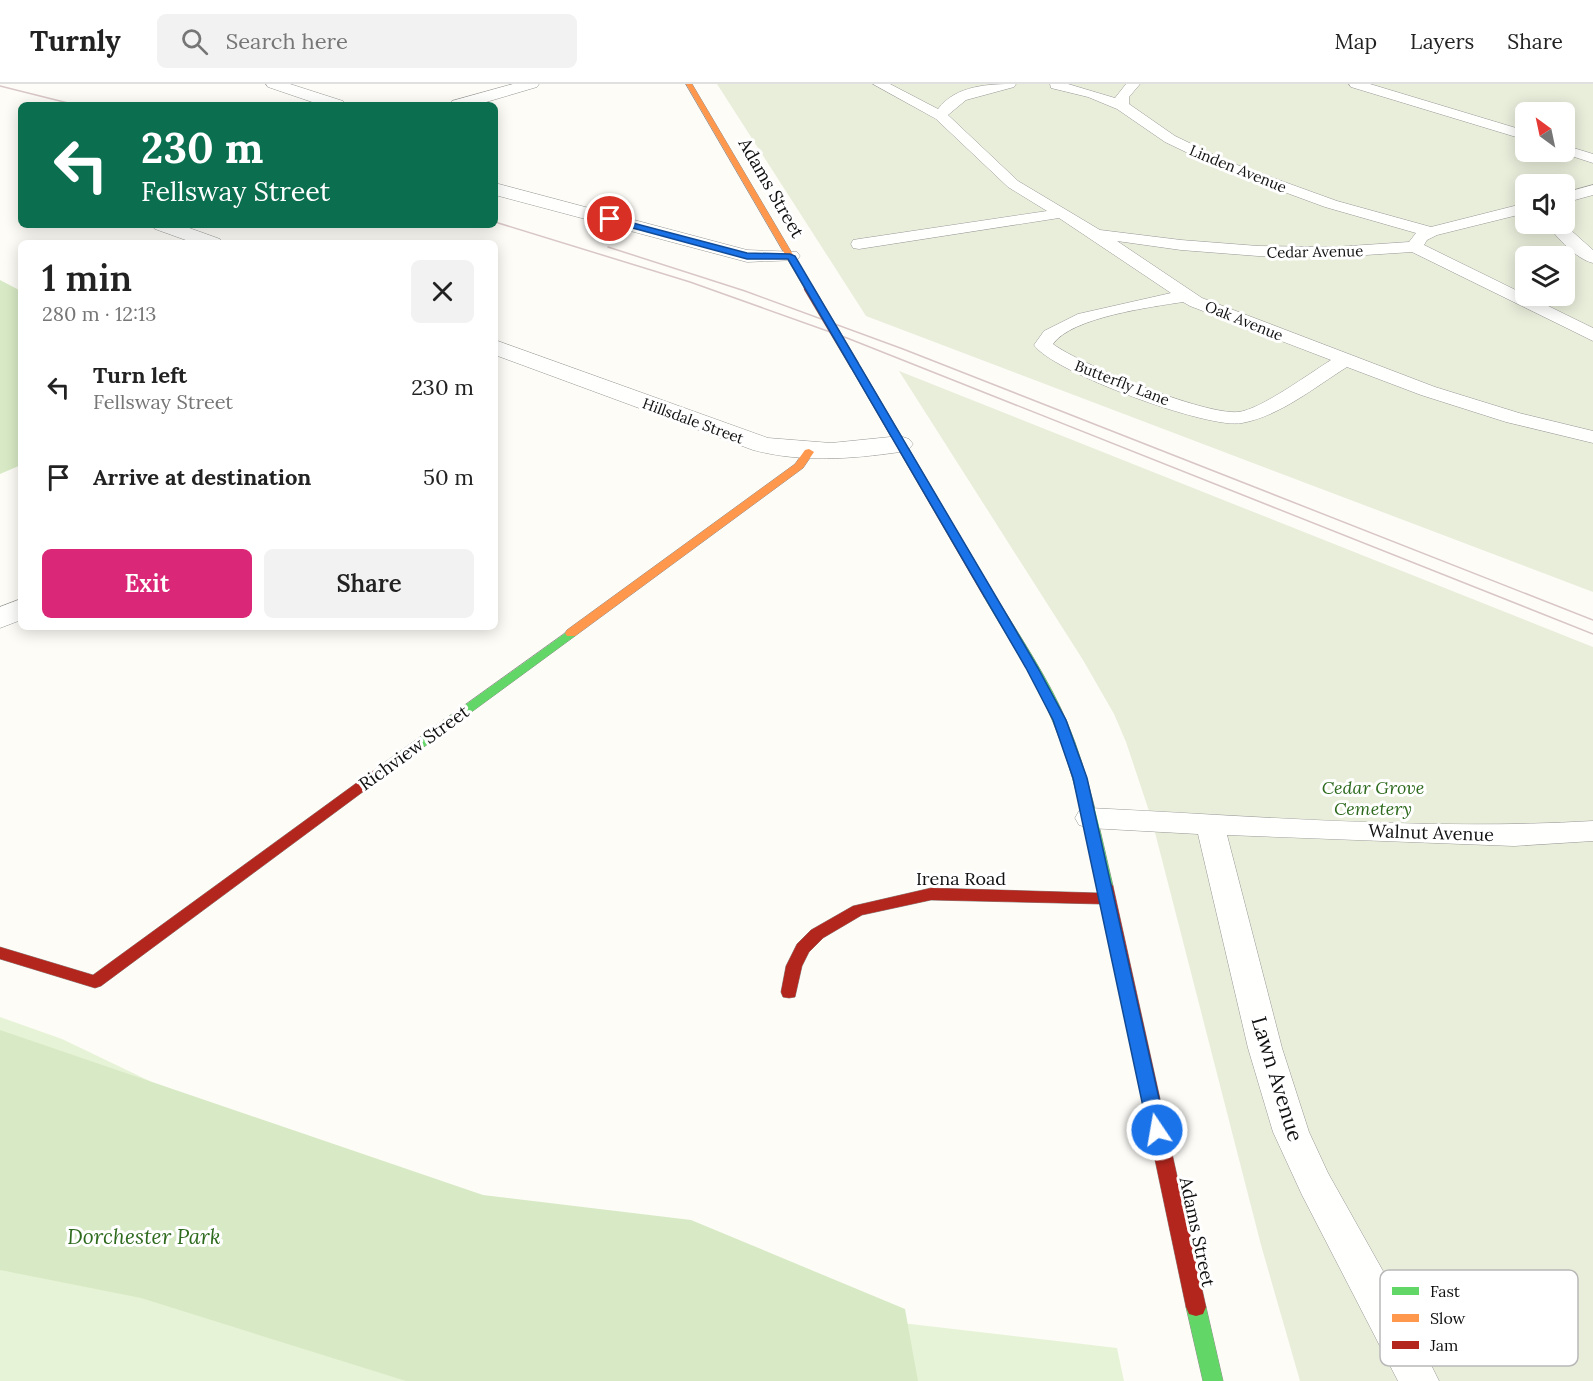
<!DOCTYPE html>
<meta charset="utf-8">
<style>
:root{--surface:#fff;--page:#f2f2f2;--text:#222;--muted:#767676;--line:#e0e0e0;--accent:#db2777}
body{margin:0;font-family:Lora,serif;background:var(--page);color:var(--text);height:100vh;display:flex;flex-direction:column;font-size:22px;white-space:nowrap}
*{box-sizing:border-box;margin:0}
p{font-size:20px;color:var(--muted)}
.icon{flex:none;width:33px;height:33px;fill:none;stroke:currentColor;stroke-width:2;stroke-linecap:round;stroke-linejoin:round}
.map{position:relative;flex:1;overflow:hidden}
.panel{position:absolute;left:18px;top:156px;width:480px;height:390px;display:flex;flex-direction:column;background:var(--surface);border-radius:9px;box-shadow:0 3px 15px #0003}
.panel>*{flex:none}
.top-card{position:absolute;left:18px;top:18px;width:480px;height:126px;border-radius:9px;box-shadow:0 3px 15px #0003;background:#0b6e4f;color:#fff;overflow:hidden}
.needle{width:39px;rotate:327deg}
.tools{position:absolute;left:1515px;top:18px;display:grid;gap:12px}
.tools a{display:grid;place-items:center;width:60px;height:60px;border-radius:9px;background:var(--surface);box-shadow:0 3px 15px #0003;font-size:30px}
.pin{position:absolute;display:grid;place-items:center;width:51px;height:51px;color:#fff;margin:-26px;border:3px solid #fff;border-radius:50%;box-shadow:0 2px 6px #0007}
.me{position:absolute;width:66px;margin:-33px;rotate:348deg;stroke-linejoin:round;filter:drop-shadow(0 0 4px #0008)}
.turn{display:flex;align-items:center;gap:21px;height:126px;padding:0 24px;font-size:27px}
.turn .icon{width:78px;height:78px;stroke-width:2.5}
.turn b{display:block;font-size:42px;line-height:51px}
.round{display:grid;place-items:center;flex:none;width:63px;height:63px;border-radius:9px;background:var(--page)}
.summary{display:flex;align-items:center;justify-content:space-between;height:102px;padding:0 24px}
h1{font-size:36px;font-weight:600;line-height:45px}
.primary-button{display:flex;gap:12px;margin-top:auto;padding:12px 24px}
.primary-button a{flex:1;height:69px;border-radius:9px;background:var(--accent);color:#fff;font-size:24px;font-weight:600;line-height:69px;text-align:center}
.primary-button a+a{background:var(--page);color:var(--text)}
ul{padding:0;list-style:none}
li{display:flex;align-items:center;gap:18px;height:90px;padding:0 24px}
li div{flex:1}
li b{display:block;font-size:22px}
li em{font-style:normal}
header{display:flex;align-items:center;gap:36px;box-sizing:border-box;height:84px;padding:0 30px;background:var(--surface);border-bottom:2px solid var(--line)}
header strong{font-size:28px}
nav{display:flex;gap:33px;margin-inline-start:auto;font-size:21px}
.search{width:420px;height:54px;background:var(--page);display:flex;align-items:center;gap:15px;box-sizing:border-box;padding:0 21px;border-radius:9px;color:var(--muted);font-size:22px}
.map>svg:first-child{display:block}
.green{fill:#e7f3d7}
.forest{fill:#d8eac5}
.cemetery{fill:#e9eedb;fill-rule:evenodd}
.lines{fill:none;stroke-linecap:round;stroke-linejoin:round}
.lane-casing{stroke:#979795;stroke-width:1}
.street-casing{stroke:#979795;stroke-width:1}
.fast-casing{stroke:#8e8d8b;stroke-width:1}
.slow-casing{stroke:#8e8d8b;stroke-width:1}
.jam-casing{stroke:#8e8d8b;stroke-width:1}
.lane{fill:#fffffe;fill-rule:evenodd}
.street{fill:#fffffe;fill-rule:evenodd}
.fast{fill:#63d668;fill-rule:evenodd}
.slow{fill:#ff974d;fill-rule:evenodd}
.jam{fill:#b3261e;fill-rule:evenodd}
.tram{stroke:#d9c6c7;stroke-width:1.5}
.jam-bridge-casing{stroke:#8e8d8b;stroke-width:10;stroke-linecap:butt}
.jam-bridge{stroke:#b3261e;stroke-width:9}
.route{fill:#1a73e8;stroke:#114b97;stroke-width:1.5}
.labels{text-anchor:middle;stroke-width:6;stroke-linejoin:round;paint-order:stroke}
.far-street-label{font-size:15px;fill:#111;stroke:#fff}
.street-label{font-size:18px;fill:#111;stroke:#fff}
.park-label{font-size:18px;font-style:italic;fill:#2f6b1f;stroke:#fff}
.near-street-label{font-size:21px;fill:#111;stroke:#fff}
.near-park-label{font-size:21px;font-style:italic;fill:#2f6b1f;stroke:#fff}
.key{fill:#fff;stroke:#b8b8b8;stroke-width:1.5}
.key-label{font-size:16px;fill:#111}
</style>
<header>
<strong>Turnly</strong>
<div class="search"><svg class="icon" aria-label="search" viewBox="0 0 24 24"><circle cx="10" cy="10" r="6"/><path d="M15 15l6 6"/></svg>Search here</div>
<nav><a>Map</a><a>Layers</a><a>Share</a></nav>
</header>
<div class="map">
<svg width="1593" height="1297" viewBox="0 0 1593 1297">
<rect width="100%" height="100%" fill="#fdfcf7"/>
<path class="green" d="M0,933L62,955L575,1201L1117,1264L1124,1297H0Z"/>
<path class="forest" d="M0,196L21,207V381L0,390Z
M0,946L483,1111L691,1136L905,1225L918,1297H406L141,1214L0,1186Z"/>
<path class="cemetery" d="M717,0H1593V508L866,232ZM1526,28H1564V68H1526ZM1526,100H1564V140H1526ZM1526,172H1564V212H1526Z
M899,287L1593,563V1297H1300L1261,1161L1151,733L1126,658L1114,630L1083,576Z"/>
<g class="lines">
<g class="lane-casing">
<path id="lane" d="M873,0H890L938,25C956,1 989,0 1016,0L1014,3L966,16L948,31L1018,97L1100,146L1181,156L1258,162L1335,163L1409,158L1416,149L1325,123L1219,84L1165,58L1117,25L1088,13L1051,4L1050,0H1068L1115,14L1126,0H1140L1129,13V20L1175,52L1229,78L1337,117L1431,143L1526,119V129L1437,151L1427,156L1424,161L1593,244V257L1412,168L1335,173L1258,172L1181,166L1117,157L1202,214L1435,303L1519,329L1593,347V359L1506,338L1421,311L1347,283C1315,303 1280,332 1242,339C1210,346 1052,288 1034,261L1044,247L1078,230L1171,209L1059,134L859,165L853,164L851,160L853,156L859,155L1047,127L1008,103L936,35ZM1183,218L1190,222L1331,276C1310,289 1260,326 1238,328C1204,331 1081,281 1053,260C1072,233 1152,223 1183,218Z
M1349,0H1370L1526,47V56L1351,3Z
M1564,61L1593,70V79L1559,68H1564Z
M1593,101V111L1564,119V109Z
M1547,140H1564L1593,166V179C1576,175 1557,154 1547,140Z
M1089,724C1256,732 1426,747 1593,737V757L1514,762L1227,751L1282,964L1309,1048L1328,1089L1397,1212L1439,1297H1398L1302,1111L1273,1048L1248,964L1198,750L1089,744L1079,741L1075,734L1079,727Z"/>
</g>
<g class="street-casing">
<path id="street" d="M266,0H290L343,17L345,21H321L268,3Z
M513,0H539L537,3L476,21H450L452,17Z
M495,99L747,166L797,168L800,172L797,176L747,178L495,111Z
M152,141H181L220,155L223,159H194L155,145Z
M495,256L768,354L831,359L900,352L909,355L913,360L909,365L900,368C851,375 802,379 753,366L495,271Z
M21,515V536L0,544V523Z"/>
</g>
<g class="fast-casing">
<path id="fast" d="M990,509L996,513C1021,554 1048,594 1067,638C1089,690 1100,747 1113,802L1110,806H1100L1097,802C1086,747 1075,690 1053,638C1035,594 1008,554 984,513Z
M571,545L575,546L577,549L575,552L387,690H377L375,687L377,684Z
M1196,1214L1203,1216L1206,1223L1223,1297H1203L1186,1223L1189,1216Z"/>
</g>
<g class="slow-casing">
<path id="slow" d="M686,0H692L812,203L811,205L804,203Z
M809,365L814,368L803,384L575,552H567L565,549L567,546L795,380L805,366Z"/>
</g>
<g class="jam-casing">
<path id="jam" d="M855,279L860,282L996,513L994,516L990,517L984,513L850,282Z
M382,682L387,684L389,687L387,690L101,902L95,904L0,875V863L93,891L377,684Z
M1105,796L1110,798L1113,802L1206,1223L1203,1230L1196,1232L1189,1230L1186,1223L1101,820L931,816L862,831L823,854L809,868L802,882L795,913L789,914L783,913L781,908L786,882L797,860L811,846L853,822L931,804L1099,809L1097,802L1100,798Z"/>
</g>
<use href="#lane" class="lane"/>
<use href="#street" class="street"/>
<use href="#fast" class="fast"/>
<use href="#slow" class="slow"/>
<use href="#jam" class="jam"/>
<path class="tram" d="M0,2L76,21
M495,138L690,198L847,254L1593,550
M608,163L745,207L903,265L1593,536"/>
<g class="jam-bridge-casing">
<path id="jam-bridge" d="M808,203L855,282"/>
</g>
<use href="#jam-bridge" class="jam-bridge"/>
</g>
<path class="route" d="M610,133L747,169L790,170L795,172L1038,584L1066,636L1087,694L1166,1046L1163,1052L1157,1054L1150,1052L1148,1046L1073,694L1053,636L1026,584L788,175H747L607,137L606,135Z"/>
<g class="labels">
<g class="far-street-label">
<text transform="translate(1238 85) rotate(22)" y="5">Linden Avenue</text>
<text transform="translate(1315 168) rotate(-1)" y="5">Cedar Avenue</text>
<text transform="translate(1244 237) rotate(22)" y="5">Oak Avenue</text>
<text transform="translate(1122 299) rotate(21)" y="5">Butterfly Lane</text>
<text transform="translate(693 337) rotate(20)" y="5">Hillsdale Street</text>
</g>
<g class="street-label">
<text transform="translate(771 104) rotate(60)" y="6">Adams Street</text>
<text transform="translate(414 664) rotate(-36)" y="6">Richview Street</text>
<text transform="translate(1431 749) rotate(2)" y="6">Walnut Avenue</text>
<text x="961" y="801">Irena Road</text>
<text transform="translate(1197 1148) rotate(78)" y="6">Adams Street</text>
</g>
<g class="park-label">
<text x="1373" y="710">Cedar Grove<tspan x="1373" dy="21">Cemetery</tspan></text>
</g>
<g class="near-street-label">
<text transform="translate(1277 995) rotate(73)" y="7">Lawn Avenue</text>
</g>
<g class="near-park-label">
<text x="144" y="1160">Dorchester Park</text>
</g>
</g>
<rect x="1380" y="1186" width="198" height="96" rx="9" class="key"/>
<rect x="1392" y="1203" width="27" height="8" fill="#63d668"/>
<rect x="1392" y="1230" width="27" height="8" fill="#ff974d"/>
<rect x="1392" y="1257" width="27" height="8" fill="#b3261e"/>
<g class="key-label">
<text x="1430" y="1213">Fast</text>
<text x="1430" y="1240">Slow</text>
<text x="1430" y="1267">Jam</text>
</g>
</svg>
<div class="tools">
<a><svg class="needle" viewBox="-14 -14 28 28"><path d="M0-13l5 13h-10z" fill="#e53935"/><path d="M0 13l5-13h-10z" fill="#767676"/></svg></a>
<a><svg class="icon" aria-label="sound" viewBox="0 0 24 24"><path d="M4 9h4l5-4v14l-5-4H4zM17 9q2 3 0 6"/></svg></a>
<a><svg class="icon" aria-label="layers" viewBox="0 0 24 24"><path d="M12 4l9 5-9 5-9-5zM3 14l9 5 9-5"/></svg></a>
</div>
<div class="pin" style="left:610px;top:135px;background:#d93025"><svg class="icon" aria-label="arrive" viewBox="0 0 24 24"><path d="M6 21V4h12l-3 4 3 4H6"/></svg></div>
<svg class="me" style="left:1157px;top:1046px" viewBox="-20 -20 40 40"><circle r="17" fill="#1a73e8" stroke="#fff" stroke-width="3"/><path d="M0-11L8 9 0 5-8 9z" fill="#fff"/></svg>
<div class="top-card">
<div class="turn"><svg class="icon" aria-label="left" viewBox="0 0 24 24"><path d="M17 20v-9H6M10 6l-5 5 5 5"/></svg><div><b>230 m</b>Fellsway Street</div></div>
</div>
<section class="panel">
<div class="summary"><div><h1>1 min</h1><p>280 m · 12:13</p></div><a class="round"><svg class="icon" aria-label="close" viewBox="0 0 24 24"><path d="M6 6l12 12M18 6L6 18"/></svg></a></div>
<ul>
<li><svg class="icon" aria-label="left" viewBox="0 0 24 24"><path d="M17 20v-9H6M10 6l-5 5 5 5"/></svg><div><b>Turn left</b><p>Fellsway Street</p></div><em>230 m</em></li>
<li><svg class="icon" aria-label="arrive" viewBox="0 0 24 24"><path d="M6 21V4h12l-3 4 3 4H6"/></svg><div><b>Arrive at destination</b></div><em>50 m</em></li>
</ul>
<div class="primary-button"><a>Exit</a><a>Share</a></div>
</section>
</div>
